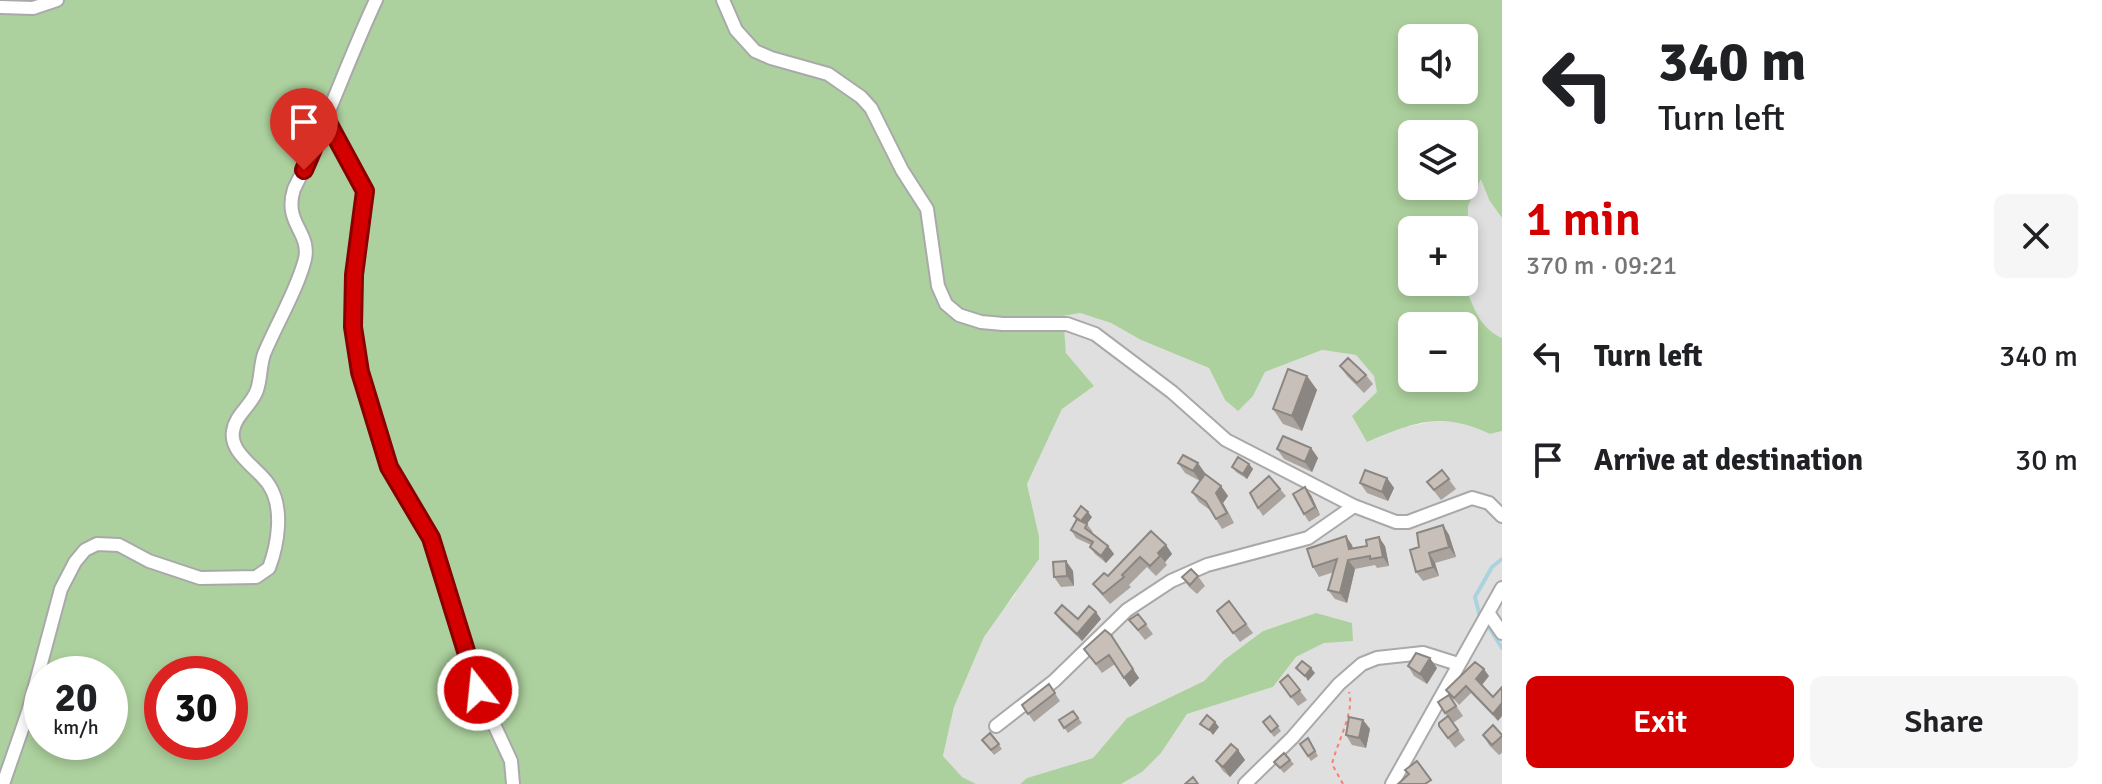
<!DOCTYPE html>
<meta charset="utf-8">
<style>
:root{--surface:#fff;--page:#f6f6f6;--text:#202124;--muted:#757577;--accent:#d40000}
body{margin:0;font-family:Signika,sans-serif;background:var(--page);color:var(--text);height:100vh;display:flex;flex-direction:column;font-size:30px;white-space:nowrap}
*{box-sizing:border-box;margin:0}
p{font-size:26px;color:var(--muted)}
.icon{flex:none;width:44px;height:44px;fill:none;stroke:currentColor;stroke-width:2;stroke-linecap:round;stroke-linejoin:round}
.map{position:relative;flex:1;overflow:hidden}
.drawer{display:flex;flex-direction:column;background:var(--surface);width:600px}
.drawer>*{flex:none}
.top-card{background:#fff;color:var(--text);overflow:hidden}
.controls{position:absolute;left:1398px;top:24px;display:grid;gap:16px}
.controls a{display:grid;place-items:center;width:80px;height:80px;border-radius:12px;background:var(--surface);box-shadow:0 4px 12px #0003;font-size:40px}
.speed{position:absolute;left:24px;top:656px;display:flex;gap:16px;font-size:40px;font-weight:700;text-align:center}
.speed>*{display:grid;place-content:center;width:104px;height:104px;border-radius:50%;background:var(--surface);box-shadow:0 4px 12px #0003;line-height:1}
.speed small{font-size:20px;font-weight:400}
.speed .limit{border:12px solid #d22;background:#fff;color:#111}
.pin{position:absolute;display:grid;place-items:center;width:68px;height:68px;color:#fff;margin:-82px -34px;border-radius:50% 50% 50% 0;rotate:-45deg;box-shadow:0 0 8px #0007}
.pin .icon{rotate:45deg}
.me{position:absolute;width:88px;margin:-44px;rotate:344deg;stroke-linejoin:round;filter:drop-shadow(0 0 6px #0008)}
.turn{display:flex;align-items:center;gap:28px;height:168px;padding:0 24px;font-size:36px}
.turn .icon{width:104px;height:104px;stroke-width:2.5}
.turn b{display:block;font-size:56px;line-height:68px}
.round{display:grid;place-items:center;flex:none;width:84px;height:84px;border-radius:12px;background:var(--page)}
.overview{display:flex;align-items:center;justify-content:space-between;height:136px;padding:0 24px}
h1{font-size:48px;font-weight:600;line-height:60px;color:var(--accent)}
.primary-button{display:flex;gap:16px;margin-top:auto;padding:16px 24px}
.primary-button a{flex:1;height:92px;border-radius:12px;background:var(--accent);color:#fff;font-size:32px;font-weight:600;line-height:92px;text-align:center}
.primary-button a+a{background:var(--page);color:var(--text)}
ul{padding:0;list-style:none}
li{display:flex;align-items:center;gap:24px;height:104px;padding:0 24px}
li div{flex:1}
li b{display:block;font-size:30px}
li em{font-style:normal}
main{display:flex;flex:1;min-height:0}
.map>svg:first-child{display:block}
.residential{fill:#e0dfdf}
.forest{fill:#add19e;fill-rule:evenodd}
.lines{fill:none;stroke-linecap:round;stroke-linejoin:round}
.stream{stroke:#aad3df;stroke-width:4}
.minor-casing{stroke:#a9a9a9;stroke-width:16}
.path{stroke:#fa8072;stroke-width:2;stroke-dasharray:4 4;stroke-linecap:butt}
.minor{stroke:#fff;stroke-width:12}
.wall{fill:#aba49e}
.shaded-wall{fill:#8b8681}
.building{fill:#c7bfb8;stroke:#8b8681;stroke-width:2}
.route-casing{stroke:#8a0000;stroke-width:20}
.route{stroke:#d40000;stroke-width:14}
</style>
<main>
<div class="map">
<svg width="1502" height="784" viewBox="0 0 1502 784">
<rect width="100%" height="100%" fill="#f2efe9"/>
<path class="residential" d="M1481,178L1489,200L1502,218V338L1491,333L1475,313L1464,282L1468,241V206Z
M1080,313L1111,323L1141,340L1209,368L1225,400L1253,396L1265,372L1321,350L1356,355L1374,375L1378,392L1367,442L1405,427L1435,421L1463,422L1490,434L1502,431V784H1121L1142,772L1161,753L1187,714L1273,687L1296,657L1325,642L1316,613L1263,631L1224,660L1204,681L1127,718L1093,758L1027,778L1020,784H976L962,778L943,756L954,707L984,637L1000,613L1015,595L1039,536L1027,484L1062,409L1094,386L1066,353L1062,316Z"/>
<path class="forest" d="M0,0H1502V218L1489,200L1481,179L1468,206V241L1464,267V230H1412V282H1464C1472,304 1479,328 1502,338V431L1490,434C1440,411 1416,422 1367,442L1352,416L1377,392L1374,376L1356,355L1322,350L1265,372L1253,396L1238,411L1225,400L1209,368L1141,340L1111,323L1080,313L1063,316L1066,353L1094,386L1062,409L1027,484L1039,536V559L984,637L954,707L943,756L962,777L976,784H0ZM1412,38H1464V90H1412ZM1412,134H1464V186H1412ZM1412,326H1464V378H1412ZM42,674H110V742H42ZM162,674H230V742H162Z
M1316,613L1352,623L1353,641L1324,643L1296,657L1273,687L1187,714L1161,753L1142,772L1121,784H1020L1027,778L1093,758L1127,718L1204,681L1224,660L1263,631Z"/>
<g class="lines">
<path class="stream" d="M1480,617L1475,597L1492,567L1502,559
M1490,629L1502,648"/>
<g class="minor-casing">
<path id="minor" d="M723,0L736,30L755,51L771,58L828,74L861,97L871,108L902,170L927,209L938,286L946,304L959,315L981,322L1003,324H1067L1095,334L1172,392L1226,440L1354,506L1396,522H1408L1472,498L1489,503L1502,516
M0,7L33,8L57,0
M326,119L365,191L354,275L353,327L360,372L389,467L431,538L478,690L511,761L513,784
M1489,614L1502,633
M996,726L1054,681L1127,610L1171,581L1207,565L1308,538L1354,506
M3,784L28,712L61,589L75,562L85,550L97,544L119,545L149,561L200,578L256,577L269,568C278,544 284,508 269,485C259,469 229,453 233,431C235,415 252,405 257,390C261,378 260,366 264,354C276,325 298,288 305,259C311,232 283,223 294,189C325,127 347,62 376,0
M1245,784L1292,738L1339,684L1362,664L1377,658L1423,653L1458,664
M1392,784L1502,588"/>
</g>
<path class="path" d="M1343,784L1332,764C1337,743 1355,711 1349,692"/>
<use href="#minor" class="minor"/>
</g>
<path class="wall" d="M1340,366L1366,375L1373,384L1364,393L1347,376Z
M1307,376L1317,390L1302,431L1283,424L1273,409Z
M1311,448L1318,458L1312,472L1284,459L1277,449Z
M1178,463L1205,473L1200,481L1221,486L1228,496L1223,503L1234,523L1222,529L1210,510L1199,502L1192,492L1200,481L1185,473Z
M1249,464L1253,469L1247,479L1236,472L1232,467Z
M1442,470L1456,489L1441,500L1427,482Z
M1387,478L1394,488L1388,501L1367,493L1360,483Z
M1280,489L1286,496L1263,516L1258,508Z
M1311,495L1320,515L1309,522L1304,514Z
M1074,516L1092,517L1087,524L1093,532L1092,533L1108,546L1114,554L1106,563L1095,554L1090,547L1091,545L1076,538L1071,530L1076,520Z
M1443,525L1449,535L1456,557L1435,563L1439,576L1423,581L1416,572L1419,547Z
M1151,531L1166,545L1172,554L1165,562L1167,565L1156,576L1147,567L1129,585L1131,587L1110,604L1100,593L1093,584L1108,576Z
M1346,536L1353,548L1385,546L1389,566L1377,568L1375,565L1355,569L1347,603L1335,599L1328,590L1334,572L1319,577L1313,567Z
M1066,561L1073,571L1074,586L1061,587L1054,577Z
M1198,576L1205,586L1197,594L1189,587L1182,577Z
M1229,601L1253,633L1240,642L1217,611Z
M1055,613L1078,619H1101L1082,641L1060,620Z
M1138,614L1153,634L1145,640L1129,620Z
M1105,630L1139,678L1130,687L1115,664L1102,673L1084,649Z
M1408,666L1437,668L1427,684L1414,676Z
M1288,675L1307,700L1298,706L1280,682Z
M1489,676L1482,685L1498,721L1471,693L1459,705L1446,690Z
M1049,684L1060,701L1034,722L1022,705Z
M1449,695L1463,716L1453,723L1465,740L1455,748L1439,726L1448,718L1438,702Z
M1073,711L1082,723L1068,733L1059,720Z
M1270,716L1281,731L1274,737L1263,722Z
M1363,720L1370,729L1366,748L1352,745L1346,735Z
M990,733L1002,749L994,755L982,740Z
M1483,735H1502V753L1499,755L1489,745Z
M1308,738L1318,756L1311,761L1300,744Z
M1238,750L1245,760L1230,777L1223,771L1216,761Z
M1290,760L1294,764L1284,773L1274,762Z"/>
<path class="shaded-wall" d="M1307,376L1317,390L1302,431L1292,416Z
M1311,448L1318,458L1312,472L1305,462Z
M1198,463L1205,473L1200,481L1193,471Z
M1249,464L1253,469L1247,479L1243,474Z
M1387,478L1394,488L1388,501L1382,492Z
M1221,486L1228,496L1223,503L1234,523L1216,493Z
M1305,487L1311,495L1320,515L1315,507Z
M1088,512L1092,517L1085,526L1081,521Z
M1443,525L1449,535L1456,557L1449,547Z
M1346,536L1352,545L1356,559L1349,549Z
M1379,537L1385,546L1389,566L1383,557Z
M1166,545L1172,554L1165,562L1158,553Z
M1108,546L1114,554L1106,563L1101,556Z
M1429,553L1435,563L1439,576L1433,567Z
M1348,560L1355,569L1347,603L1340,593Z
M1066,561L1073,571L1074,586L1067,576Z
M1096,612L1101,619L1082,641L1077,634Z
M1111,635L1139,678L1130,687L1124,678Z
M1430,658L1437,668L1427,684L1420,674Z
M1311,668L1315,673L1308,681L1305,676Z
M1484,669L1489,676L1481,686L1476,679Z
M1502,703V716L1498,721L1493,714Z
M1363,720L1370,729L1366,748L1359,738Z
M1215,722L1219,727L1213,735L1209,730Z
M1238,750L1245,760L1230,777L1223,767Z"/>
<path class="building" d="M1348,358L1366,375L1357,383L1340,366Z
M1288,369L1307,376L1292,416L1273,409Z
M1283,436L1311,448L1305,462L1277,449Z
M1183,455L1198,463L1193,471L1178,463Z
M1238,457L1249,464L1243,474L1232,467Z
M1365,470L1387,478L1382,492L1360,483Z
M1442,470L1449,479L1434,490L1427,482Z
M1205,474L1221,486L1216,493L1227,513L1216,519L1206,502L1192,492Z
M1269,476L1280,489L1258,508L1250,493Z
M1305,487L1315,507L1304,514L1293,494Z
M1081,506L1088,512L1081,521L1074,516Z
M1077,519L1087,524L1085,528L1108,546L1101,556L1090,547L1093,542L1071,530Z
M1443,525L1449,547L1429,553L1433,567L1416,572L1410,550L1419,547L1417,533Z
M1151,531L1166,545L1158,553L1160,556L1150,566L1140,557L1122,575L1124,577L1103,594L1093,584L1104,573L1108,576Z
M1346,536L1349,549L1367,546L1366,540L1379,537L1383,557L1370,559V556L1348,560L1340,593L1328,590L1337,559L1313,567L1307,549Z
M1066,561L1067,576L1054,577L1053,562Z
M1191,569L1198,576L1190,585L1182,577Z
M1229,601L1246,624L1233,633L1217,611Z
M1062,605L1078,619L1089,606L1096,612L1077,634L1055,613Z
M1138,614L1146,624L1138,630L1129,620Z
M1105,630L1111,635L1133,669L1124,678L1109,655L1096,664L1084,649Z
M1416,653L1430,658L1420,674L1408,666Z
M1302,661L1311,668L1305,676L1296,668Z
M1475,662L1484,669L1476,679L1493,697L1502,687V703L1493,714L1466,686L1454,698L1446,690Z
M1288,675L1300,690L1291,697L1280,682Z
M1049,684L1055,693L1028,714L1022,705Z
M1449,695L1456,706L1445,713L1438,702Z
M1073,711L1078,718L1064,728L1059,720Z
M1207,715L1215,722L1209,730L1200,724Z
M1270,716L1278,726L1271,732L1263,722Z
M1448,716L1458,730L1448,738L1439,726V723Z
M1349,717L1363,720L1359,738L1346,735Z
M1493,725L1502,735V736L1492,745L1483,735Z
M990,733L999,744L991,750L982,740Z
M1308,738L1315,751L1308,756L1300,744Z
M1231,744L1238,750L1223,767L1216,761Z
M1284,753L1290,760L1280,768L1274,762Z
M1417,761L1431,780L1425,784H1398L1409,774L1405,770Z
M1193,777L1198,784H1185Z"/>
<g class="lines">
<g class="route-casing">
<path id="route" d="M304,170L326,119L365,191L354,275L353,327L360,372L389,467L431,538L478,690"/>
</g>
<use href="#route" class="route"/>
</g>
</svg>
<div class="controls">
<a><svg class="icon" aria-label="sound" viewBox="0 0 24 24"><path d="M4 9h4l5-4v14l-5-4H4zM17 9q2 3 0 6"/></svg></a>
<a><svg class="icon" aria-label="layers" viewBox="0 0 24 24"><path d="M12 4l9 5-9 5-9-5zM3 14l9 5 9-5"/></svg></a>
<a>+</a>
<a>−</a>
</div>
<div class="speed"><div>20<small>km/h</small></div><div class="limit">30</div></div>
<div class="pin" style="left:304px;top:170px;background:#d93025"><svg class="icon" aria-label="arrive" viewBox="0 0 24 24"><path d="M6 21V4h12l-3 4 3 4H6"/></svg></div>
<svg class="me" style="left:478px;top:690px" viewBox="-20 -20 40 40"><circle r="17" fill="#d40000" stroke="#fff" stroke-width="3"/><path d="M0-11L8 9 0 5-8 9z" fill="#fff"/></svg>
</div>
<section class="drawer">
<div class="top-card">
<div class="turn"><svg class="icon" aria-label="left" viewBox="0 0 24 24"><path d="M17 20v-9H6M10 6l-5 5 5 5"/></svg><div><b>340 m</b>Turn left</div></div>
</div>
<div class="overview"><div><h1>1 min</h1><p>370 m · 09:21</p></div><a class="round"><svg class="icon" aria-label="close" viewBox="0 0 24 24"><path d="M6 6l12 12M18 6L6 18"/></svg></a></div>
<ul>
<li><svg class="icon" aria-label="left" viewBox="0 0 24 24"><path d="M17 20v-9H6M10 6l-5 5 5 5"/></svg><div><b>Turn left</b></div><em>340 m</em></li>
<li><svg class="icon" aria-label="arrive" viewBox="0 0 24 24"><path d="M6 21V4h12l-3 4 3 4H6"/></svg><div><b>Arrive at destination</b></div><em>30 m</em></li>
</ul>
<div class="primary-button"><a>Exit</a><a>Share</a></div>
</section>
</main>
